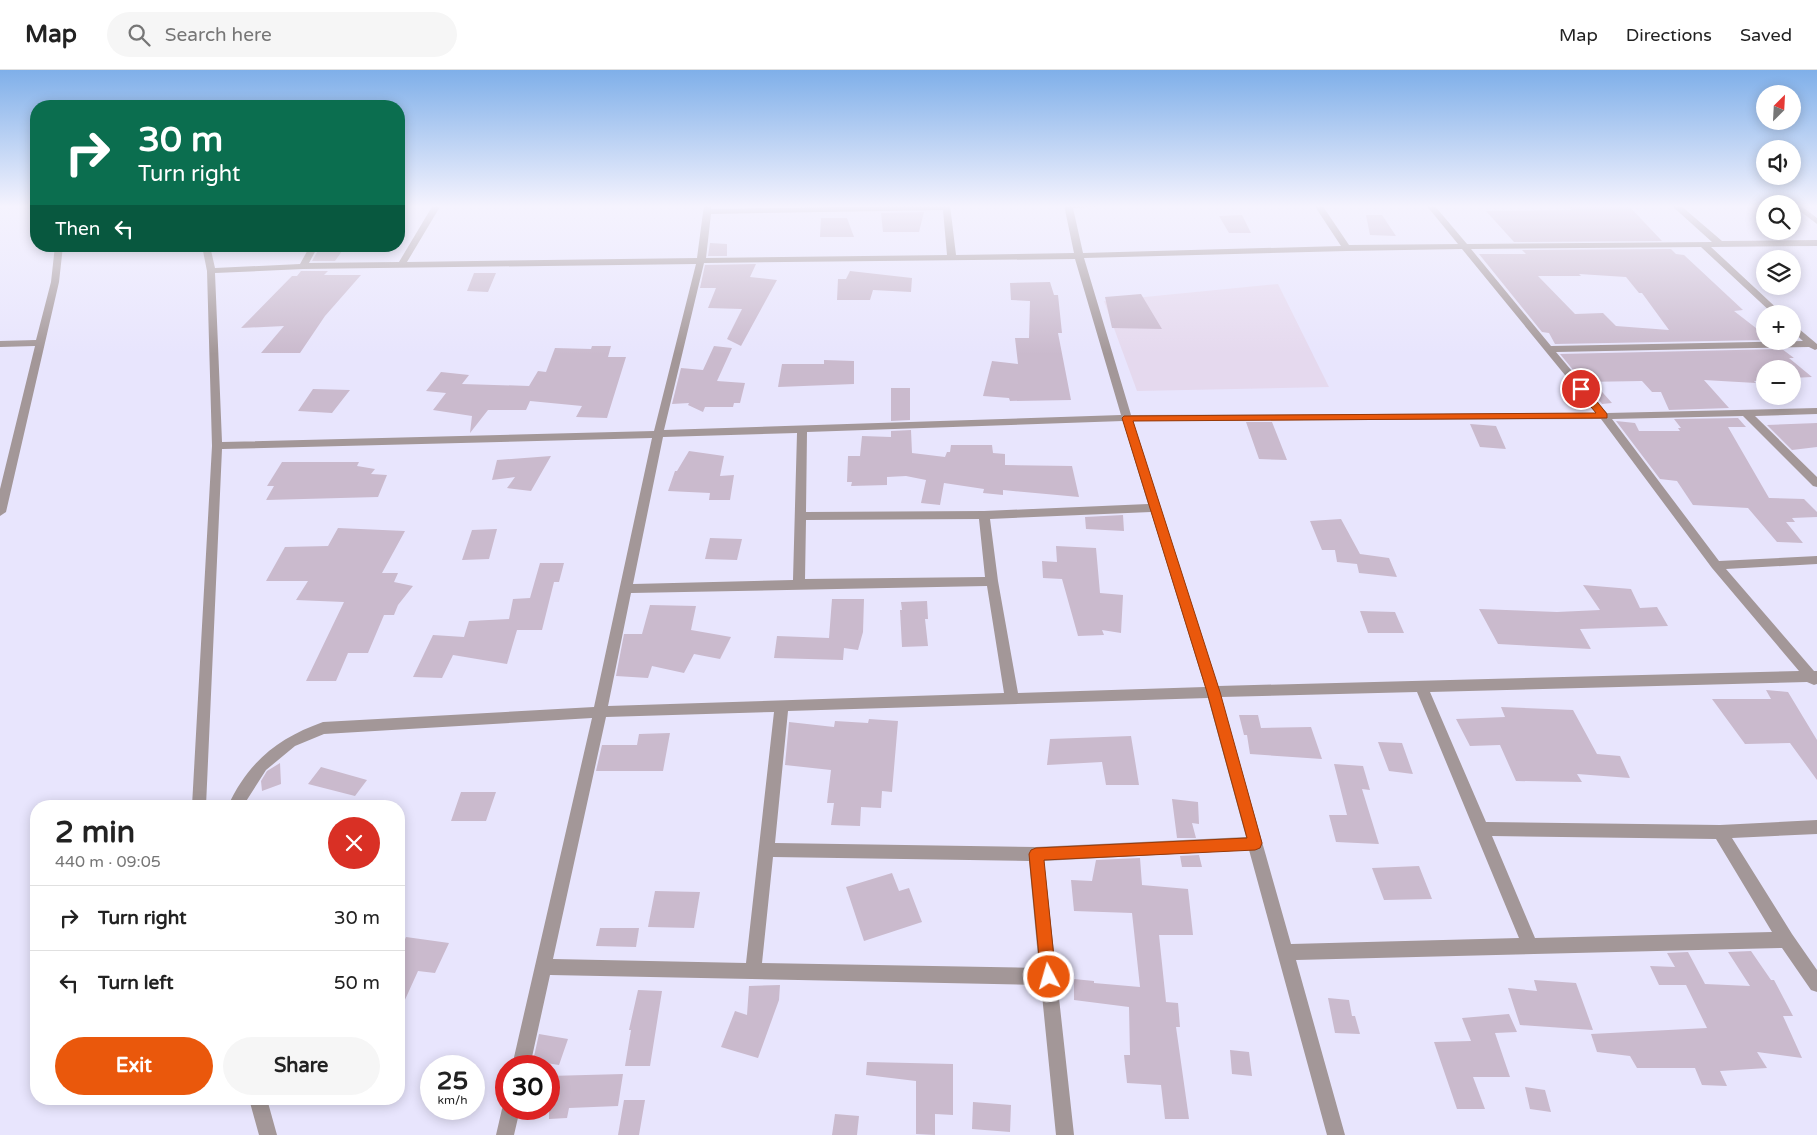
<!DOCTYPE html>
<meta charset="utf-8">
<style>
:root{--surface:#fff;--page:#f6f6f6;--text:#222;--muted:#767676;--line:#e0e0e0;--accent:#ea580c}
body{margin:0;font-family:"Varela Round",sans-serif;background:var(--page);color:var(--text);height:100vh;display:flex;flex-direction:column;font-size:19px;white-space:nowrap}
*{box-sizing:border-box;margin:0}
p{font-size:16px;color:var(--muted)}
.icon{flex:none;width:28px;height:28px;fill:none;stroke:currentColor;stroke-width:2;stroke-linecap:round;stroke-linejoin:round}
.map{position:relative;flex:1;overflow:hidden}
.sheet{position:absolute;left:30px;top:730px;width:375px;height:305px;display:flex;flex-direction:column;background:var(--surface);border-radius:20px;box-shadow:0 2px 12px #0003}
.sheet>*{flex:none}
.top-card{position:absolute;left:30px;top:30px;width:375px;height:152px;border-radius:20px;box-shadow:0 2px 12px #0003;background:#0b6e4f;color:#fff;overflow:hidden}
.needle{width:32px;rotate:24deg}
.fabs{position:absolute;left:1756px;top:15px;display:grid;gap:10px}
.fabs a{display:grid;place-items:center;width:45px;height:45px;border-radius:50%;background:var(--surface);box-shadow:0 2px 12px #0003;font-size:25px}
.speed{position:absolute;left:420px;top:985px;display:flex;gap:10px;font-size:25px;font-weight:700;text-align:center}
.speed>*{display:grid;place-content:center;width:65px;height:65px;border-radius:50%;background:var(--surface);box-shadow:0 2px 12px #0003;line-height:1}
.speed small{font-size:12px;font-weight:400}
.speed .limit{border:8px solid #d22;background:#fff;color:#111}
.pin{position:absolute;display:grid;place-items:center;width:42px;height:42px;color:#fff;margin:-21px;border:2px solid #fff;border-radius:50%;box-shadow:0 1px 5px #0007}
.me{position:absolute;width:55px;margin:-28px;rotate:354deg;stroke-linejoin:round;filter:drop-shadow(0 0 4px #0008)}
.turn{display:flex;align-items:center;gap:18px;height:105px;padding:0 25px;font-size:22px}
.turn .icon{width:65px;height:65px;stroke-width:2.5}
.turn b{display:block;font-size:35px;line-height:42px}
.then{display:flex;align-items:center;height:48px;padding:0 25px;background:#0003;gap:10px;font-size:19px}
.round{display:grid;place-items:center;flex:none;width:52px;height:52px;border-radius:26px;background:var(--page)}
.summary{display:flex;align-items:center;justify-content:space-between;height:85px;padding:0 25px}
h1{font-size:30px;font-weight:700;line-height:38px}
.action{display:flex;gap:10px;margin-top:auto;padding:10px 25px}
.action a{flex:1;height:58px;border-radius:30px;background:var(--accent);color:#fff;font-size:20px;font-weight:700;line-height:58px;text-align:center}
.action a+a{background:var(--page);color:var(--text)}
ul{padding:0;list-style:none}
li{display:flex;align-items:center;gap:15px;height:65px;padding:0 25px;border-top:1px solid var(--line)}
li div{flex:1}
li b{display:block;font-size:19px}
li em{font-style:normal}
header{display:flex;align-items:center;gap:30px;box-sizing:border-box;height:70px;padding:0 25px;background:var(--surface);border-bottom:1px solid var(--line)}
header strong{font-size:24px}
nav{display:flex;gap:28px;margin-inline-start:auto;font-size:18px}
.search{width:350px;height:45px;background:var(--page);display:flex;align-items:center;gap:12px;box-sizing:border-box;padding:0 18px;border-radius:28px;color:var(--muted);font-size:19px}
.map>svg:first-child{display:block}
.education{fill:#e5d9ee}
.building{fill:#cabacd;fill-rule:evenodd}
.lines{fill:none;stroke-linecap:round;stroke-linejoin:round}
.street{fill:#a39798;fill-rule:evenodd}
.route{fill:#ea580c;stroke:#983908}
</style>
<header>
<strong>Map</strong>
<div class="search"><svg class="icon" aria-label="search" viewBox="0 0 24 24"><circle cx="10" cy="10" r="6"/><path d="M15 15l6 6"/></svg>Search here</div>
<nav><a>Map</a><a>Directions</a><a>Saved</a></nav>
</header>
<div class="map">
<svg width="1817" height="1065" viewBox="0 0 1817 1065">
<rect width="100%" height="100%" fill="#e8e5fd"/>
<path class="education" d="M1278,214L1329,317L1137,321L1104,231Z"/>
<path class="building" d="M1567,135H1628L1662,171L1514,172L1486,141L1571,140Z
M924,142L919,162H883L881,143Z
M1242,145L1251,163H1229L1219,146Z
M1366,145H1382L1396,166L1370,165Z
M821,148H847L854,167H820Z
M710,173L727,174V186H708Z
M320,177H345L335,191H312Z
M1671,179L1676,184L1684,185L1743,240L1734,241L1765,265V270L1555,274L1549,263L1542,262L1479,184H1526L1522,180ZM1579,204L1626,207L1639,223H1642L1669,260L1616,256L1603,243L1575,244L1538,206H1581Z
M756,194L750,207L777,210L741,276L727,269L742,239L708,238L716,218H700L705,195Z
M301,201H328L324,205H361L325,246L300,283H261L284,256L241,258L292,206H297Z
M850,201L912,208L911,222L873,220L870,230H837L838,209H846Z
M474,203H496L488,222L467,221Z
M1050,212L1054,225H1058L1062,263H1058L1071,330L1010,331L1009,328L983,326L992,291L1018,294L1015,268H1029L1030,231L1011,230L1010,213Z
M1141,224L1162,259L1112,258L1105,227Z
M592,276H611L608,287H626L607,348L576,347L582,336L530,331L526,340H488L470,363L472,346L433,340L446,323L426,321L441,302L469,305L462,314L529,316L538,301L546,302L555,278L591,279Z
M714,276L732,278L717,311L745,313L740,333H734L733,337H705L703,342L688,335L689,333L672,334L681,298L703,300Z
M1782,279L1794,288H1789L1812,307L1792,308V299H1765V310L1754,311L1756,313L1704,310L1729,338L1669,340L1661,322H1652L1642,311L1583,312L1560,284Z
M824,290L854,291V314L778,317L782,294H824Z
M1586,314H1595L1612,333L1602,334Z
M891,318H910V350L891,351Z
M313,319L350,320L332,343L298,341Z
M1738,348L1746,357H1728L1769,428L1804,429L1817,442V447L1792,448L1795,452H1786L1803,473L1777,472L1748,438L1693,435L1677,411L1660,409L1616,351L1635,353L1639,361H1680L1678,358H1681L1674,349Z
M1246,352H1272L1287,390L1259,389Z
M1817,353V377L1792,380L1767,355Z
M1470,354L1496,356L1506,379L1480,377Z
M911,360L912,383L945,387L947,382H950L951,375H992L993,383L1005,384V395L1072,396L1079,427L1003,420V425L983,423L984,419L944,413L940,435L921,433L926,410L906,406L887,407V415L851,416L852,412H847L848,386H860L862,366L891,367V361Z
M689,381L724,386L720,406L734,405L730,430H709L710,423L668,421L675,401H677Z
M551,386L531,421L507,418L515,407L492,410L497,390Z
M282,392H359L357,396L375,399L371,404L387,405L378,427L266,430L274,416H267Z
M1123,445L1124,461L1086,459L1085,447Z
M1341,449L1360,484L1389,488L1397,507L1359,503L1357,494L1337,492L1335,480H1322L1310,451Z
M338,458L405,461L382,503H398L394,512L413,516L398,535L394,545H384L368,583H348L336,611H306L344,532L296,530L308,511H266L285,477L328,476Z
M497,459L489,489L462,490L472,460Z
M710,468L742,469L737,490L705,489Z
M1056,476L1096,478L1100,523L1123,525L1121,563L1102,560L1104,565L1078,566L1062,509L1043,508L1042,491L1057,492Z
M540,493H564L559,512H554L542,560H517L507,594L453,585L442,608L413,607L433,565L464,567L469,551L509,549L513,529L530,528Z
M1583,515L1631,519L1640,538L1657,537L1668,556L1580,559L1591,579L1498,574L1479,539L1557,542L1600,540Z
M832,529H864L863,562L858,580L844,578L843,590L774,588L777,566L829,568Z
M927,531L928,549H925L928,576L902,577L900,540H902L901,532Z
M650,535L696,536L691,560L731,567L720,589L694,584L684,603L652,596L648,608L616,606L624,564H642Z
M1360,541L1395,542L1404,563H1368Z
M1766,620L1788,622L1817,670V710L1790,673L1745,674L1712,629H1771Z
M1501,637L1573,640L1597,684L1620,686L1630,708L1577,704L1582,712L1516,711L1500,675L1470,676L1456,649L1505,647Z
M1239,645H1258L1261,658L1311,657L1322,689L1250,684L1247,665H1244Z
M869,649L898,651L892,722L882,721L881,738L861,737L860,756L831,755L834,733H827L831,700L785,695L789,652L834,657L835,651L868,653Z
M670,663L663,701H596L602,675H637L639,664Z
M1131,666L1139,715H1106L1102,692L1047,695L1050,669Z
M1378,672L1402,673L1413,704L1389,701Z
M280,693L281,714L262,721L261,711L267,701Z
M1334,694L1363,696L1370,720L1362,719L1379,774L1336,772L1329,745H1347Z
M321,697L367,710L355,726L308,714Z
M461,722H496L486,751H451Z
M1172,729L1198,732L1199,754L1192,753L1196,768H1177Z
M1199,785L1202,797H1182L1180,786Z
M1140,788L1142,815L1188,819L1193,865H1159L1166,932L1178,933L1180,957H1176L1189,1049H1165L1161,1015L1127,1013L1124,985H1130L1129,937L1074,930V909L1094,911V913L1140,917L1132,843L1074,841L1071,810L1092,811L1096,790Z
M1419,796L1432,829L1384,830L1372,798Z
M892,803L899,821L909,818L922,852L864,871L846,817Z
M655,821L700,822L694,858L648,857Z
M600,858H639L636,877L596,876Z
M406,867L449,873L435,903L418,901L399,943V883Z
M1751,881L1771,910H1774L1793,946H1783L1802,988L1757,982L1767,998L1720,1001L1727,1016L1702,1015L1695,998H1637L1630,986L1597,982L1591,964L1707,958L1686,915H1659L1650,896L1675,897L1667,883L1688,882L1705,914L1750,916L1728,882Z
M1534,910L1576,913L1593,960L1520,955L1508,918L1537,921Z
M780,915L779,930L758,988L721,977L735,941L747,945L749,916Z
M638,920L662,921L650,996H625L631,960H629Z
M1328,928L1349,930L1352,946H1355L1360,964L1335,963Z
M1509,944L1517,962L1495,963L1510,1007H1473L1485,1039H1457L1434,972L1471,971L1462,948Z
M539,964L568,969L559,995L533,991Z
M1230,980L1249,982L1252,1006L1232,1004Z
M867,992L953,994V1045L935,1044V1065L916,1064V1011L866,1005Z
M623,1004L618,1036L569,1038L567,1048L549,1049V1006Z
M1525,1017L1545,1020L1551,1042L1530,1039Z
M624,1030H645L639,1065H618Z
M973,1032L1011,1035L1010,1062L972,1059Z
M835,1044L859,1046L857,1065H832Z"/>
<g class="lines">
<path class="street" d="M433,135H441L407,192L697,188L704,135H712L711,139L950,135L956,185L1074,183L1064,135H1100L1096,137L1073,138L1083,183L1341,176L1314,135H1322L1349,175L1458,174L1426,135H1434L1467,174L1712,172L1671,135H1680L1722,171L1817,170V176L1711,177L1783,244H1773L1701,177L1471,179L1551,276L1803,271L1792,261V253L1817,274V279L1815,280L1809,277L1556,282L1607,343L1817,338V344L1755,346L1817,407V417L1813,416L1743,346L1612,349L1719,491L1817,486V494L1726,499L1814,601H1817V614L1814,615L1807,612L1430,622L1486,752L1720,755L1817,750V764L1732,768L1792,864L1817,900V922L1811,920L1782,878L1296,890L1345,1065H1327L1249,780L1044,791L1074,1065H1056L1041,915L550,905L530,996H512L592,648L324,664L295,676L266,700L243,736H228C248,692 278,668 323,652L594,637L652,368L222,379L206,736H192L212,376L207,201L202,176H210L215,198L300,194L310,176H318L309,193L399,192ZM943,140L947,185L706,188L711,144ZM1462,179L1596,343L1131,345L1084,188L1347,181ZM1075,189L1121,345L664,360L704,193ZM696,194L654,361L222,372L215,203L303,199ZM1601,349L1712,498L1799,601L1218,616L1133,351ZM1123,351L1148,434L984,441L806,442L807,362ZM797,363L793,510L633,514L663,367ZM1151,442L1205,617L1018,623L998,511L990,449ZM979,449L985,507L805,509L806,450ZM987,516L1004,623L608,636L631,523ZM1417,622L1519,868L1291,874L1221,627ZM1208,628L1246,767L1036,777L775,773L788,641ZM774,642L746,893L553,889L606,647ZM1492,766L1716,769L1772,862L1535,868ZM773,787L1029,791L1039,898L762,893Z
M1792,135H1800L1817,148V154Z
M55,176H63L59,212L6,442L0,446V419L35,276L0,277V271L36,270L51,212Z
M249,1029H267L277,1065H259Z
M506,1032V1039H520L514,1065H496L502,1039Z"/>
</g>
<linearGradient id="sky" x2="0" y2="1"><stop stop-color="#7fafe9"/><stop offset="0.48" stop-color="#f5f3fe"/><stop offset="1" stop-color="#f5f3fe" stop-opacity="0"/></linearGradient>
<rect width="1817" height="284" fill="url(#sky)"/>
<path class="route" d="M1578,317H1585L1607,344V348L1133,351L1220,622L1262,773L1260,778L1255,780L1044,790L1056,907L1054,912L1049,915L1043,912L1041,907L1029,784L1031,780L1036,778L1247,768L1207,622L1122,348L1124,346L1596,343L1578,321Z"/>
</svg>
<div class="fabs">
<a><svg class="needle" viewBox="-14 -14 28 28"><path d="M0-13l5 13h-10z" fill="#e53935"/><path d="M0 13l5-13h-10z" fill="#767676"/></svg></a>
<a><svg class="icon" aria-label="sound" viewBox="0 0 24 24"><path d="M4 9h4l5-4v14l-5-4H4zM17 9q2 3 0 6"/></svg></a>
<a><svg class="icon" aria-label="search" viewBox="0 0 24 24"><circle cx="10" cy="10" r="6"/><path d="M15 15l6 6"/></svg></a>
<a><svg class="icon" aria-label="layers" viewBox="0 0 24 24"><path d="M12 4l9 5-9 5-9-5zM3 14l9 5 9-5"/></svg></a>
<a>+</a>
<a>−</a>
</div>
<div class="speed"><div>25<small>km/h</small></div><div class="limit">30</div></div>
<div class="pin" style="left:1581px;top:319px;background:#d93025"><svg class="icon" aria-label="arrive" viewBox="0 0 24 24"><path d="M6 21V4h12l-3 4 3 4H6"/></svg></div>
<svg class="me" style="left:1049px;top:907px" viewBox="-20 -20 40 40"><circle r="17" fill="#ea580c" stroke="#fff" stroke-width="3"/><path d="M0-11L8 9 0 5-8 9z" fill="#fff"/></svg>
<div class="top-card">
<div class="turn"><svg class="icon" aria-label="right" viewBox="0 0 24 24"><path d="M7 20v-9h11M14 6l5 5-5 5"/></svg><div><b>30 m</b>Turn right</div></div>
<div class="then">Then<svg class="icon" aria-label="left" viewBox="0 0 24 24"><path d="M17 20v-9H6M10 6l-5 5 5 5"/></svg></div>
</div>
<section class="sheet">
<div class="summary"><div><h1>2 min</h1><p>440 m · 09:05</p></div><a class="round" style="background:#d93025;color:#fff"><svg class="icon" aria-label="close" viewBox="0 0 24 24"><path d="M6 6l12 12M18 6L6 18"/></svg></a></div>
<ul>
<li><svg class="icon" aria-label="right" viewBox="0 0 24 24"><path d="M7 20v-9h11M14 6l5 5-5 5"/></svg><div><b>Turn right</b></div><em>30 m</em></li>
<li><svg class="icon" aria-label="left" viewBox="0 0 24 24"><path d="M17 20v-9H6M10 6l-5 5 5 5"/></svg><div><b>Turn left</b></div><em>50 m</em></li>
</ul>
<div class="action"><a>Exit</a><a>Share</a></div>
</section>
</div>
